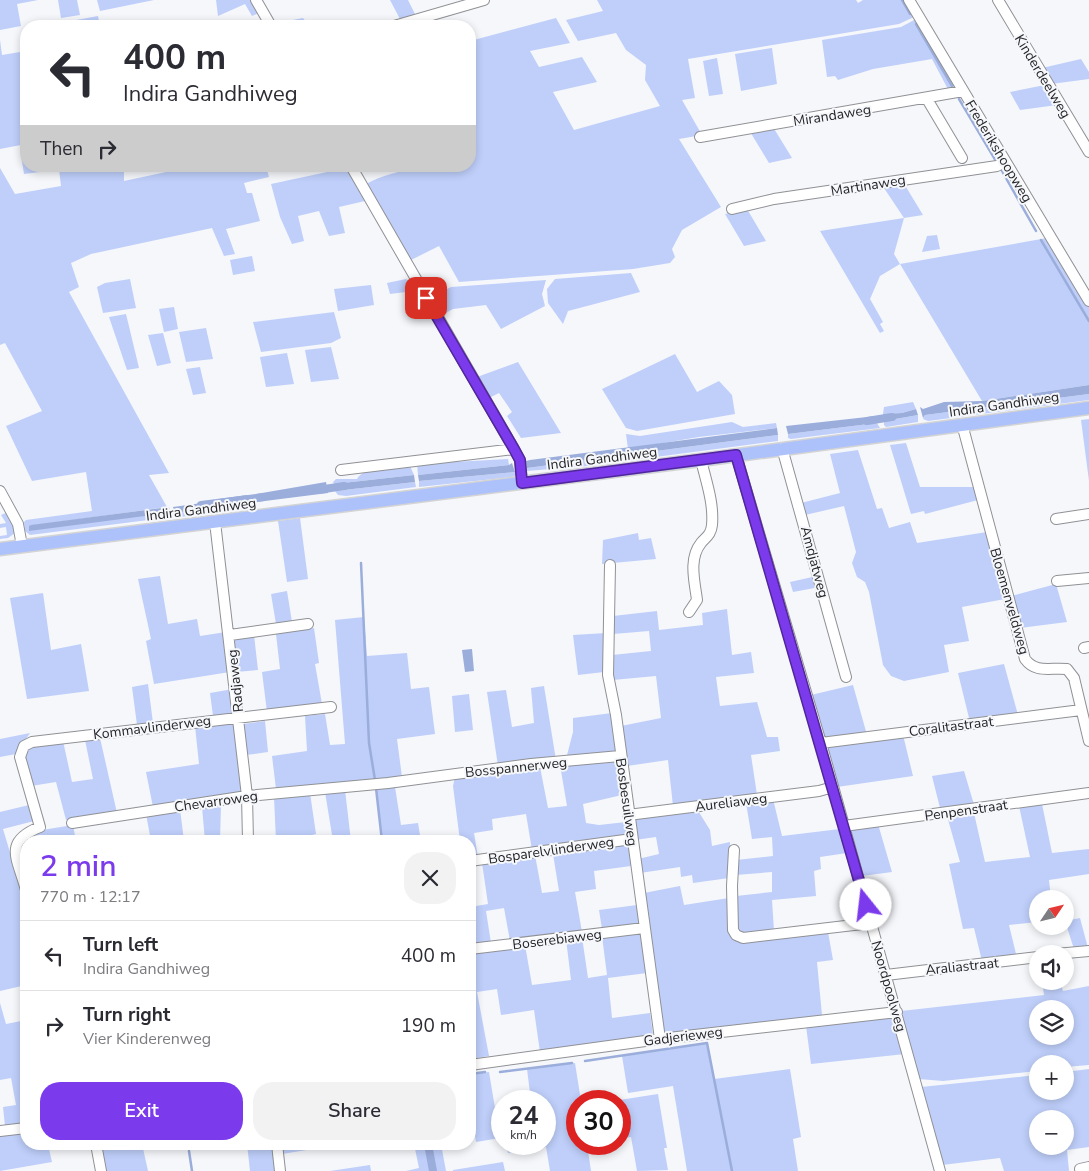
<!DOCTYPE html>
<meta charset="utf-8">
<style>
:root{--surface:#fff;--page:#f2f2f3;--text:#2b2b33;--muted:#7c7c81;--line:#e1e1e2;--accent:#7c3aed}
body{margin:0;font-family:"Nunito Sans",sans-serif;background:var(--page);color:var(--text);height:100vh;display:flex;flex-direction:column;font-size:19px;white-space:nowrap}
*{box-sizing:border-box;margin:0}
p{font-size:16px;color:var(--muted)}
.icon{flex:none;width:28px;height:28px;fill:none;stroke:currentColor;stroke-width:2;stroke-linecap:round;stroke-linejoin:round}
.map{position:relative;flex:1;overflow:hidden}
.drawer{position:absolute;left:20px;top:835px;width:456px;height:315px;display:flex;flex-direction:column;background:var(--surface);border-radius:20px;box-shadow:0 2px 8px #0003}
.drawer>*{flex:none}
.top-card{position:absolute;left:20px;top:20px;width:456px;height:152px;border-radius:20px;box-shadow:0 2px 8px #0003;background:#fff;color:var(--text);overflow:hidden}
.needle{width:32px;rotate:55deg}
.tools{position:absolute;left:1029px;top:890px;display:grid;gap:10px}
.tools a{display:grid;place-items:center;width:45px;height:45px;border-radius:50%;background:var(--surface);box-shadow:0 2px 8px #0003;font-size:25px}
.speed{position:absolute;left:491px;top:1090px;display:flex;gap:10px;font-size:25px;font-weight:700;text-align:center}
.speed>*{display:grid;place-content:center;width:65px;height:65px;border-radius:50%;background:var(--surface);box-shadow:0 2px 8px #0003;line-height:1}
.speed small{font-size:12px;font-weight:400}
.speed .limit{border:8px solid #d22;background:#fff;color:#111}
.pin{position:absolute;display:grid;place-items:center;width:42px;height:42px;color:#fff;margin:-21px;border-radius:10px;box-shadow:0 2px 8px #0006}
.me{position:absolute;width:55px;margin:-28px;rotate:344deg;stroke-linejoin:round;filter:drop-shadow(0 0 4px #0008)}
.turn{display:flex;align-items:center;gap:18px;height:105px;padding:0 20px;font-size:22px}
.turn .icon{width:65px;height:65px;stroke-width:2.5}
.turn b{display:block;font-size:35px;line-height:42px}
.then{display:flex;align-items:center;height:48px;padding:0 20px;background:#0003;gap:10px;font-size:19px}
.round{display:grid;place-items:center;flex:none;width:52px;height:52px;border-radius:20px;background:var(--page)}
.headline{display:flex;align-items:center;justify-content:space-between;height:85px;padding:0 20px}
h1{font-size:30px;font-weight:600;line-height:38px;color:var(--accent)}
.primary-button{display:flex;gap:10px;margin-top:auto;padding:10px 20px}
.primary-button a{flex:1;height:58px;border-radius:20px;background:var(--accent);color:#fff;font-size:20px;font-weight:600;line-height:58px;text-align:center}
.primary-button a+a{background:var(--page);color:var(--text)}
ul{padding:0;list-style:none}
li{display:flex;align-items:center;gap:15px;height:70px;padding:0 20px;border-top:1px solid var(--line)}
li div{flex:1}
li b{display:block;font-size:19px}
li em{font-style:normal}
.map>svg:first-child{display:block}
.green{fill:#bfcffa;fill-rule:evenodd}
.water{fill:#9baddb}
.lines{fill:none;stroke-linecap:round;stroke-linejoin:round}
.stream{stroke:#9baddb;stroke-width:2.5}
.canal{stroke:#9baddb;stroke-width:8}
.minor-casing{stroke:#909195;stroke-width:12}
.major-casing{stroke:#d4d4d4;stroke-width:15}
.minor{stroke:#fff;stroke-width:10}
.major{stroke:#adc1fb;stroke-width:12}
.route-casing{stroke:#51269a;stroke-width:12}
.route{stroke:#7c3aed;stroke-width:9}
.labels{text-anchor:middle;stroke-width:4;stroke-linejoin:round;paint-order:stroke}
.street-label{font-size:14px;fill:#262628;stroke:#f5f7fb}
</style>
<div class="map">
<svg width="1089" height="1171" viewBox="0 0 1089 1171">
<rect width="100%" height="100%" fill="#f5f7fb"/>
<path class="green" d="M0,0H38L17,4L21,26L0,30Z
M58,0H77L80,15L61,18Z
M97,0H154L100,11Z
M216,0H252L259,13L252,16L245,4L218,16Z
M390,0H408L416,16L401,21Z
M597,0H856L858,3L863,0H904L914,17L899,24L688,59L695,98L682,100L702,135L679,139L721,207L682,230L672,249L675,257L670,263L633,269L459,282L439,246L409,261L366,184C398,167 435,166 470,166V41L556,18L570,43L530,51L539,67L582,57L597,82L553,92L574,130L660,106L645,80L646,65L626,50L616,33L578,41L566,20L603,11Z
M98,16L100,26H44Z
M303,18L309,26H276L283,22Z
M916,19L957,88L950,93L932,59L873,69L838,80L835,76L827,77L822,40L901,27Z
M0,40L2,55L26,51V144L0,149Z
M772,48L777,84L741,91L735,54Z
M717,58L723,94L709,96L703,61Z
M1081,59L1089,72V79L1051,84L1042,68Z
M1045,85L1057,105L1020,110L1010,92Z
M773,127L792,158L769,163L749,130Z
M26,148V166H39L40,172L24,174L20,149Z
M75,166H124V181L194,166H266L269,177L244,183L247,193H252L260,221L226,229L235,254L224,256L212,228L91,254L71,263L79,287L69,292L169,473L149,475L167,507L29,526L170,512L172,517L30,535L25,531L24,522L26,520L92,511L86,472L32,481L6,426L42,411L5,343L0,345V168L15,194L61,186L59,169Z
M340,166H345L365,201L339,207L345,233L329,236L319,211L298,216L304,241L292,244L280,217L271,184L327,172Z
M903,182L923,215L904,218L882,185Z
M747,209L766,241L744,246L725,214Z
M904,218L894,254L900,264L1047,238L1089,306V385L982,401L900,264L880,276L870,299L883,322L880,324L884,331L880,333L820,231Z
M937,235L940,249L922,252L927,236Z
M252,256L255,271L233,275L230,260Z
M631,273L640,292L568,311L563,324L548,303L547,289L555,279Z
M130,279L136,308L103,313L97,287L105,283Z
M406,279L411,282L414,291L390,294L387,283Z
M546,280L542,294L545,306L501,329L486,305L453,309L442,315L431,297L451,287Z
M371,285L374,305L338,311L334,289Z
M174,307L178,329L164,332L159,309Z
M334,312L341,338L331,343L261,352L253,322Z
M126,314L139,368L127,370L109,317Z
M206,328L213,359L186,362L179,332Z
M163,333L171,363L157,366L148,335Z
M331,347L339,379L311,382L305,350Z
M287,353L294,384L266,387L260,357Z
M675,354L697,392L719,381L732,395L735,414L637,431L626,428L602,389Z
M518,362L561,433L521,438L507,416L512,412L499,393L489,398L477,377Z
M200,367L206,393L193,395L186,369Z
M1089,394V400L928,421L923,419L925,415Z
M913,402L916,409L902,413L883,414L884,407Z
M918,415V422L886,427L884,425V421Z
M1089,419V481L1081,420Z
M732,422L743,427L776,423L777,428L699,437L628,449L626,434L640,436Z
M877,423L880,428L791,439L788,438V434Z
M778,435V441L587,466L527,471V468Z
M906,443L920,487H974L978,500L925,514L924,511L911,514L890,445Z
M858,450L877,509L882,508L889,528L910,522L917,543L987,532L1005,599L962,607L969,641L944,645L949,672L904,681L891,676L883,665L869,592L865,582L857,577L852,563L856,552L844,506L805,515L801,503L840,493L830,454Z
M508,459L509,465L418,475L417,464Z
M410,466L414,475L334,484L333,482L336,479H357C365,465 396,467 410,466Z
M515,472L516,475L513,477L419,487V481Z
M415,482L416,487L346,496L338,495L335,491Z
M211,508L210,512L176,518L174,513Z
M8,512L15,524V533L8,538L0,539V536L7,535L6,527L0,528V524L6,523L1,515Z
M300,518L308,579L287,582L278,521Z
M638,533L639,540L651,538L656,559L602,564L603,540Z
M160,576L168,624L197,619L200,636L226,632L230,672L154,684L146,641L151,639L138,579Z
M817,576L820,587L793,592L790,582Z
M1056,584L1067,622L1020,628L1011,596Z
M287,591L292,622L276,624L271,594Z
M43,593L51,650L81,644L89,691L27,699L10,598Z
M727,609L732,655L751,652L754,673L716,677L720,706L757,702L767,737H778L780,751L751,755L757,795L673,806L668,760L627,766L621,726L661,718L656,676L613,680L612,655L651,651L649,631L613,634V616L657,611L659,630L703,625L702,613Z
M364,617L367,656L407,653L411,689L429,687L435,734L397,739L402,777L276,789L272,756L307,751L305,716L325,714L330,745L345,744L335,620Z
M314,628L319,663L315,664L322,704L267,712L262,672L280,669L276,634Z
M606,633L604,672L578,675L573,635Z
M254,635L258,670L236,672L232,637Z
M1004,664L1018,715L970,722L958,673Z
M148,684L153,723L137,725L132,687Z
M853,685L867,735L828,740L823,737L811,695Z
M544,686L556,760L498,766L487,692L506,690L512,727L534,723L531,688Z
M233,689L235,714L213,716L210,693Z
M469,694L473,730L455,732L452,696Z
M612,713L617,754L566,759L573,732V718Z
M236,720L243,793L153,807L146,772L199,764L195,726Z
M265,721L268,752L246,755L243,724Z
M30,733L16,754L0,757V739Z
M903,735L913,776L837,787L827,745Z
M100,738L117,813L66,820L56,782L31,786L22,756L26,747L63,741L72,782L93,779L85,740Z
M617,760L619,763L622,795L583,804L586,823L599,825L626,822L628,837L532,850L526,814L492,819L493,830L474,833L478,857L470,858V841H460L453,786L455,777L540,767L548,808L567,806L560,765Z
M964,771L975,808L941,812L932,776Z
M395,787L401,825L418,823L421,841H374L382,840L376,788Z
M345,790L351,841H333L325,792Z
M310,793L316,834L312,835L313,841H274H276L274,797Z
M773,799L782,836L840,829L847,853L820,857L821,869L814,871L816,896L772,900L774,931L745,934L738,930L736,896L772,892V872L736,875V860L773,856L772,837L752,839L746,803Z
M221,804L220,841H205L202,807Z
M1042,804L1052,853L1089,849V874L1049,880L1051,899H1038L1037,922L1009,925L1017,958L982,961L974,928L963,929L949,864L960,862L947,816L974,813L985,862L1030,857L1019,806Z
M29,805L34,821L3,829L26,906V985L0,991V812Z
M180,809L184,841H151L146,814Z
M697,809L710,830L712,846L730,842L729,878L693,883L692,875L681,877L680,867L640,873L638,859L659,854L656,837L635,840V819Z
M878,824L892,872L862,876L850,828Z
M73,825L76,841H26V880L18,849L20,842L42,830Z
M628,843L631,866L594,871L596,889L575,892L582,932L510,941L504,908L486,911L491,943L470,946V907L488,904L482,863L535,855L542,893L559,891L553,854Z
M680,886L684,905L729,898L732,936L828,932L833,960L817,962L822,1015L674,1034L665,1032L663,1029L644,893Z
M637,905L640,923L638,925L602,929L599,910Z
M1080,918L1088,948L1074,949L1065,921Z
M639,932L641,935L647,973L608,978L612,1018L650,1013L653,1035L540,1052L534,1010L501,1015L497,989L477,992L489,1056L470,1059V951L525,945L532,985L571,980L566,939L582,937L588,978L607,975L602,936Z
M1042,981H1060L1063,991L1089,986V1065L1065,1067V1064H1038L1037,1071L943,1081L919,1079L901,1011L1044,995ZM1038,1009H1065V1036H1038Z
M0,1003L6,1024L26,1020V1122L5,1126L3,1107L16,1105L11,1078L0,1080Z
M893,1015L905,1054L811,1064L806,1026Z
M707,1043L714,1079L790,1069L801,1137L793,1139L798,1171H687L673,1086L628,1093L622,1056Z
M575,1063L581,1101H578V1144H587L591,1171H550L546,1147L508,1153L506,1144H545V1101H531L527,1069Z
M1089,1069V1147L1067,1150L1069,1171H1089H1004L1000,1158L942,1165L921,1087L1037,1075L1038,1091H1065V1072ZM1038,1119H1065V1146H1038Z
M489,1072L500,1138L476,1142L470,1105V1074Z
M658,1094L667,1148H664L668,1170L637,1171L631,1137L620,1139V1101H613Z
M26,1131V1144H78L49,1149L52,1162L0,1171V1135Z
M100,1144H142L148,1171H105Z
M247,1144H275L278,1171H250Z
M281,1144H325V1147L282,1154Z
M414,1144H441L446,1171H406L419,1168Z
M503,1162L505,1171H453V1170Z
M370,1165L371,1171H330Z"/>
<path class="water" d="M1089,385V394L925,415L923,418L920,407L923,409L944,402L982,401Z
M916,409L918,415L884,421L883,414L902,413Z
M876,416L877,423L788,434L786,426Z
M777,428L778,435L527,468L526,461L530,460Z
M512,463L515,472L419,481L418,475L509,465Z
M414,475L415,482L335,491L334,484Z
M326,482L328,493L257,502L256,494Z
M247,495L248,503L220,507L219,499Z
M209,502L211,508L174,513L173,507Z
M169,507L170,512L168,513L29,531V526L31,525Z
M472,649L474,671L465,672L462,650Z"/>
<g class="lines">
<path class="stream" d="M902,0L910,14
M916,24L952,86
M959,99L996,161
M1002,171L1036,231
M1041,240L1089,321
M361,563L369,743L375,780
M376,788L382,841
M585,1061L707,1043L732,1171
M500,1072L572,1063
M470,1074L485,1072
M189,1151L192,1171"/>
<path class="canal" d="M867,421L892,417
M318,490L344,486
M201,505L264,497
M428,1144L433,1171"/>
<g class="minor-casing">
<path id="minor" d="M256,0L271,26
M909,0L1089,301
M998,0L1089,152
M394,26L484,0
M927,99L962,158
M700,137L963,91
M351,166L514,449L520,460L522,483
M732,209L774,199L997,166L1005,162
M962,424L1025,659C1036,674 1051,667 1067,669L1074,678L1089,741
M782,448L846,677
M736,455L821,743L940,1171
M341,470L514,449
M0,491L18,524L22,546
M1056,519L1089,514
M215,522L247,796L248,841
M610,565L608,675L616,715L660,1039
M1057,581L1089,578
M689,612L697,600C695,583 688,559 701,543C706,537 711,535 712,525C714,503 706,481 701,460
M230,635L308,624
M1084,648L1089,647
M821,743L1081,710
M628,815L819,791L833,787
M72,823L247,796L388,783L531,764L620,756
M844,826L1089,793
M734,850L732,886L733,930L736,935L743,938L871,923
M470,861L632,839
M26,890C18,859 2,842 40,827L20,757L24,746L32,742L331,707
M470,949L644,928
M1056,954L1089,951
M886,975L1038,957
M470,1065L660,1039L897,1012
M0,1131L26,1128
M96,1144L101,1171
M277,1144L280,1171
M1080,1169L1089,1167"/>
</g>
<g class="major-casing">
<path id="major" d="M0,549L701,460L1089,408"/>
</g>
<use href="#minor" class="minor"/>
<use href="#major" class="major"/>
</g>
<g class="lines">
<g class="route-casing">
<path id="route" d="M426,298L514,449L520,460L522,483L736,455L866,905"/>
</g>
<use href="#route" class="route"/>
</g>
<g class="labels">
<g class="street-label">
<text transform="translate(1043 76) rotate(59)" y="5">Kinderdeelweg</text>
<text transform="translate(832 115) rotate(-9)" y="5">Mirandaweg</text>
<text transform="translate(999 151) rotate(59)" y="5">Frederikshoopweg</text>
<text transform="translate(868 185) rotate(-9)" y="5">Martinaweg</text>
<text transform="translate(1004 404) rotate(-8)" y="5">Indira Gandhiweg</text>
<text transform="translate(602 458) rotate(-7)" y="5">Indira Gandhiweg</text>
<text transform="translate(201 509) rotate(-7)" y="5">Indira Gandhiweg</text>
<text transform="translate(815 562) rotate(75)" y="5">Amdjatweg</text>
<text transform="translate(1010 601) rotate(74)" y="5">Bloemenveldweg</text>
<text transform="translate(235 681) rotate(-96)" y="5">Radjaweg</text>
<text transform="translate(951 726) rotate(-7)" y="5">Coralitastraat</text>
<text transform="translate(152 727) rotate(-7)" y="5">Kommavlinderweg</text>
<text transform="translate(516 767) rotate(-6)" y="5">Bosspannerweg</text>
<text transform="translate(216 801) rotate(-8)" y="5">Chevarroweg</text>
<text transform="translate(627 802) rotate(82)" y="5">Bosbesuilweg</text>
<text transform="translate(731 802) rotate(-7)" y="5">Aureliaweg</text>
<text transform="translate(966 810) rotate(-8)" y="5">Penpenstraat</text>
<text transform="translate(551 850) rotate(-8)" y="5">Bosparelvlinderweg</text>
<text transform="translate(557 939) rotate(-7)" y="5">Boserebiaweg</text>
<text transform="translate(962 966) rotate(-6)" y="5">Araliastraat</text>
<text transform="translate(889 986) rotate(74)" y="5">Noordpoolweg</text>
<text transform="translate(683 1036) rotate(-7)" y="5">Gadjerieweg</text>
</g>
</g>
</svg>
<div class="tools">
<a><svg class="needle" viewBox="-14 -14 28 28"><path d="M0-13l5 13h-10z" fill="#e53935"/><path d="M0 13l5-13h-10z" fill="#7c7c81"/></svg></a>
<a><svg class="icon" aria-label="sound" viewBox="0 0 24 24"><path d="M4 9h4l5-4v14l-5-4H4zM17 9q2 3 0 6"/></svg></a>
<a><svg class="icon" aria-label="layers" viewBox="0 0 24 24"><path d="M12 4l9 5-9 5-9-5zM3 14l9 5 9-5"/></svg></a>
<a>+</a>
<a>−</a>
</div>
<div class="speed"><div>24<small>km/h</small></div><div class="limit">30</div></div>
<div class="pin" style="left:426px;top:298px;background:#d93025"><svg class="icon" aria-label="arrive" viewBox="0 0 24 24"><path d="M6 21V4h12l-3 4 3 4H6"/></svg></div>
<svg class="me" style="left:866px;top:905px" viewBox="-20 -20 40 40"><circle r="19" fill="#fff"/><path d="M0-13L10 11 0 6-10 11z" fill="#7c3aed"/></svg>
<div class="top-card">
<div class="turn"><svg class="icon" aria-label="left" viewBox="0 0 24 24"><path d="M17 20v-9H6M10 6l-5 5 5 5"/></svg><div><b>400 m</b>Indira Gandhiweg</div></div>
<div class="then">Then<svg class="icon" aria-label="right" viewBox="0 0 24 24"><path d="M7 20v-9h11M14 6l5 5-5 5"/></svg></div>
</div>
<section class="drawer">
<div class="headline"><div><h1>2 min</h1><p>770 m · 12:17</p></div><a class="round"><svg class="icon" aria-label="close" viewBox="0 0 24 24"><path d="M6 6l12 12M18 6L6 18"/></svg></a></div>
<ul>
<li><svg class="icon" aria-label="left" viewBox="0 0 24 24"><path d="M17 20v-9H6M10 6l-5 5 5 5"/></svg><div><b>Turn left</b><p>Indira Gandhiweg</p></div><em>400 m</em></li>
<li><svg class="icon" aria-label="right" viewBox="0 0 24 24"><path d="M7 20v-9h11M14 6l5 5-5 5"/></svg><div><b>Turn right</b><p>Vier Kinderenweg</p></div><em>190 m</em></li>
</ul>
<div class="primary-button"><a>Exit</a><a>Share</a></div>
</section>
</div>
